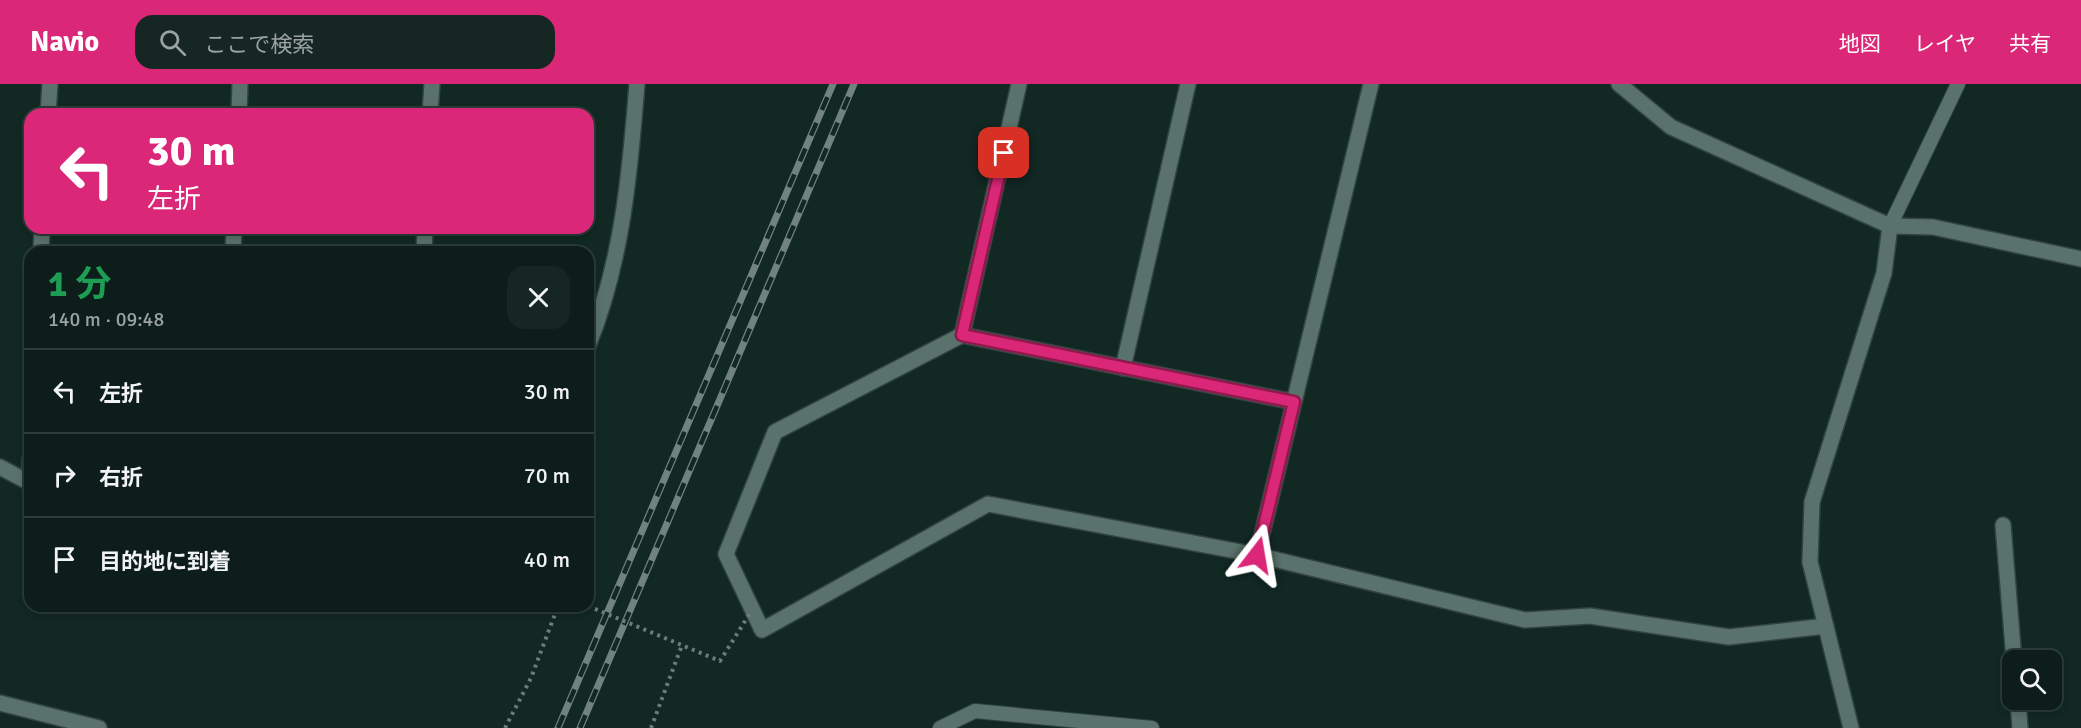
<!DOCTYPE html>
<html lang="ja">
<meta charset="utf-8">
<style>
:root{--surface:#0d1e1a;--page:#162723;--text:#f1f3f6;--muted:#9aa2a2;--line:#2d3c39;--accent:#db2777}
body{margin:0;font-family:Signika,"Noto Sans JP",sans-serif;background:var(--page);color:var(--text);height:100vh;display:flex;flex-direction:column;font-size:22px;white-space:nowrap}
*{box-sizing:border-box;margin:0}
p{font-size:20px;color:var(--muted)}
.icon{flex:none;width:33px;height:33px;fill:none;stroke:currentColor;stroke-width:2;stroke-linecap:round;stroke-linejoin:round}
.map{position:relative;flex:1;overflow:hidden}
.side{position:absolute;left:24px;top:162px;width:570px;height:366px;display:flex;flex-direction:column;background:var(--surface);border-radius:18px;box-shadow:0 3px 9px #0003,0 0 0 2px var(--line)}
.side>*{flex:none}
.top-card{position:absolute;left:24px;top:24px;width:570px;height:126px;border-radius:18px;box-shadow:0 3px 9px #0003,0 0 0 2px var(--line);background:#db2777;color:#fff;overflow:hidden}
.controls{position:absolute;left:2002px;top:566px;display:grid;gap:12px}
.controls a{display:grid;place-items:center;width:60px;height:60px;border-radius:12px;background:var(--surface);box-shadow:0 3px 9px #0003,0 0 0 2px var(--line);font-size:30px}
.pin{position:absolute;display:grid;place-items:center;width:51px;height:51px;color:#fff;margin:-26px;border-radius:12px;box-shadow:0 3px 9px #0006}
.me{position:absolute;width:66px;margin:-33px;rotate:14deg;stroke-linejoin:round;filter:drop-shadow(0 0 4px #0008)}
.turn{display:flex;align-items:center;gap:21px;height:126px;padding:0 24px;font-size:27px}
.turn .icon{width:78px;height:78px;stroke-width:2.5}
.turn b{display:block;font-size:42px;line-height:51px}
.round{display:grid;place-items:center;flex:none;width:63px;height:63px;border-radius:18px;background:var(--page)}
.headline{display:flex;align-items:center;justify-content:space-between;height:102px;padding:0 24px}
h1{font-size:36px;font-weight:700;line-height:45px;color:#1e9e55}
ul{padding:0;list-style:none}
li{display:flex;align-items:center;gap:18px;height:84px;padding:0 24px;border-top:2px solid var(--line)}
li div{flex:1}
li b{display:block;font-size:22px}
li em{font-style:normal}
header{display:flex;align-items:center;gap:36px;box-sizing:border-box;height:84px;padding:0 30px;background:var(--accent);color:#fff}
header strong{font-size:28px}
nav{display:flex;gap:33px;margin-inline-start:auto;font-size:21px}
.search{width:420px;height:54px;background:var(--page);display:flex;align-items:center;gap:15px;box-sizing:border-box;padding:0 21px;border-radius:18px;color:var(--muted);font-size:22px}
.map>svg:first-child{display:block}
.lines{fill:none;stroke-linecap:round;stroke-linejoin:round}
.lane-casing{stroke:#33433f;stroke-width:16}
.street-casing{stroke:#33433f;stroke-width:18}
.path{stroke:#6a7d79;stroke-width:4;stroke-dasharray:3 4.5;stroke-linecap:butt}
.lane{stroke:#59726b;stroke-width:14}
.street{stroke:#59726b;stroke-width:15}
.rail-casing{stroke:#71837f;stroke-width:7}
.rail{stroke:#112823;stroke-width:4.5;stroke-dasharray:14;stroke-linecap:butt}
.path-bridge{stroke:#6a7d79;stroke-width:4;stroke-dasharray:3 4.5;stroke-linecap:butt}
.route-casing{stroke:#8e194d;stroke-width:15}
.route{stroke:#db2777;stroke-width:10}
</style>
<header>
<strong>Navio</strong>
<div class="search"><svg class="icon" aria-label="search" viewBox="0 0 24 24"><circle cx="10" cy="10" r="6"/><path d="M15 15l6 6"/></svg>ここで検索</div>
<nav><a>地図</a><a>レイヤ</a><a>共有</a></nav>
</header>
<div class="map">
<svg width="2081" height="644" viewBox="0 0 2081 644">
<rect width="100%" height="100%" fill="#112823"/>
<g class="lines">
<g class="lane-casing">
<path id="lane" d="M1890,142L1958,0
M940,644L975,627L1152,644"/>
</g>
<g class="street-casing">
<path id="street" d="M1371,0L1257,471L1525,536L1590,532L1729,553L1826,542
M1619,0L1671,43L1890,142L1884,189L1812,418L1810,478L1851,644
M48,30L50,0
M239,30L240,0
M430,30L432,0
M1890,142L1933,143L2081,175
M41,168L42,144
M233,168L234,144
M424,168L425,144
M962,251L1019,0
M588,262C622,179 630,89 637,0
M1123,284L1188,0
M0,383L30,399
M29,398L30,375
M2003,441L2014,576
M1257,471L988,420L762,546L726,470L775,348L962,251L1294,318
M2018,615L2020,644
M0,619L99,644"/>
</g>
<path class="path" d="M505,644L531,594L558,522
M651,644L682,561"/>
<use href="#lane" class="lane"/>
<use href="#street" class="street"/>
<g class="rail-casing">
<path id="rail" d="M558,644L833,0
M580,644L854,0"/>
</g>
<use href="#rail" class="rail"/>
<path class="path-bridge" d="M588,522L720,577L752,526"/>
</g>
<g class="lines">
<g class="route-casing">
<path id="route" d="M1004,69L962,251L1294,318L1257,471"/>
</g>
<use href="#route" class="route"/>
</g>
</svg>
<div class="controls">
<a><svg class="icon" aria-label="search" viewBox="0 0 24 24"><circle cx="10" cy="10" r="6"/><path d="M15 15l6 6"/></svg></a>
</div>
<div class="pin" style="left:1004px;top:69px;background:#d93025"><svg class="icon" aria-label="arrive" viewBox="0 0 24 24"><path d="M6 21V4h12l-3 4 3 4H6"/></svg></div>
<svg class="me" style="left:1257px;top:471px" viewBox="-20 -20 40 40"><path d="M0-17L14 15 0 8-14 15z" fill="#db2777" stroke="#fff" stroke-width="4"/></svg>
<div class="top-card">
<div class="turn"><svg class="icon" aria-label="left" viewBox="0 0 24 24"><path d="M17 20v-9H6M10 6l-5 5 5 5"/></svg><div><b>30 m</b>左折</div></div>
</div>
<section class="side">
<div class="headline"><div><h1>1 分</h1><p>140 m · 09:48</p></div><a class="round"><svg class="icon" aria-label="close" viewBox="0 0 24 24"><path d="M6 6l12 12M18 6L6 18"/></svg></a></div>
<ul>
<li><svg class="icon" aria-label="left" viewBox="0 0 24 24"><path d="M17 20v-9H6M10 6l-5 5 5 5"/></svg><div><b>左折</b></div><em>30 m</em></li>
<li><svg class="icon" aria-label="right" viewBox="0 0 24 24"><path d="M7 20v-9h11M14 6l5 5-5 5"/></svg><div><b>右折</b></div><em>70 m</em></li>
<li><svg class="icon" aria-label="arrive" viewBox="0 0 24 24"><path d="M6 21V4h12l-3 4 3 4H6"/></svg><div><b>目的地に到着</b></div><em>40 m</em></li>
</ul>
</section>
</div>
